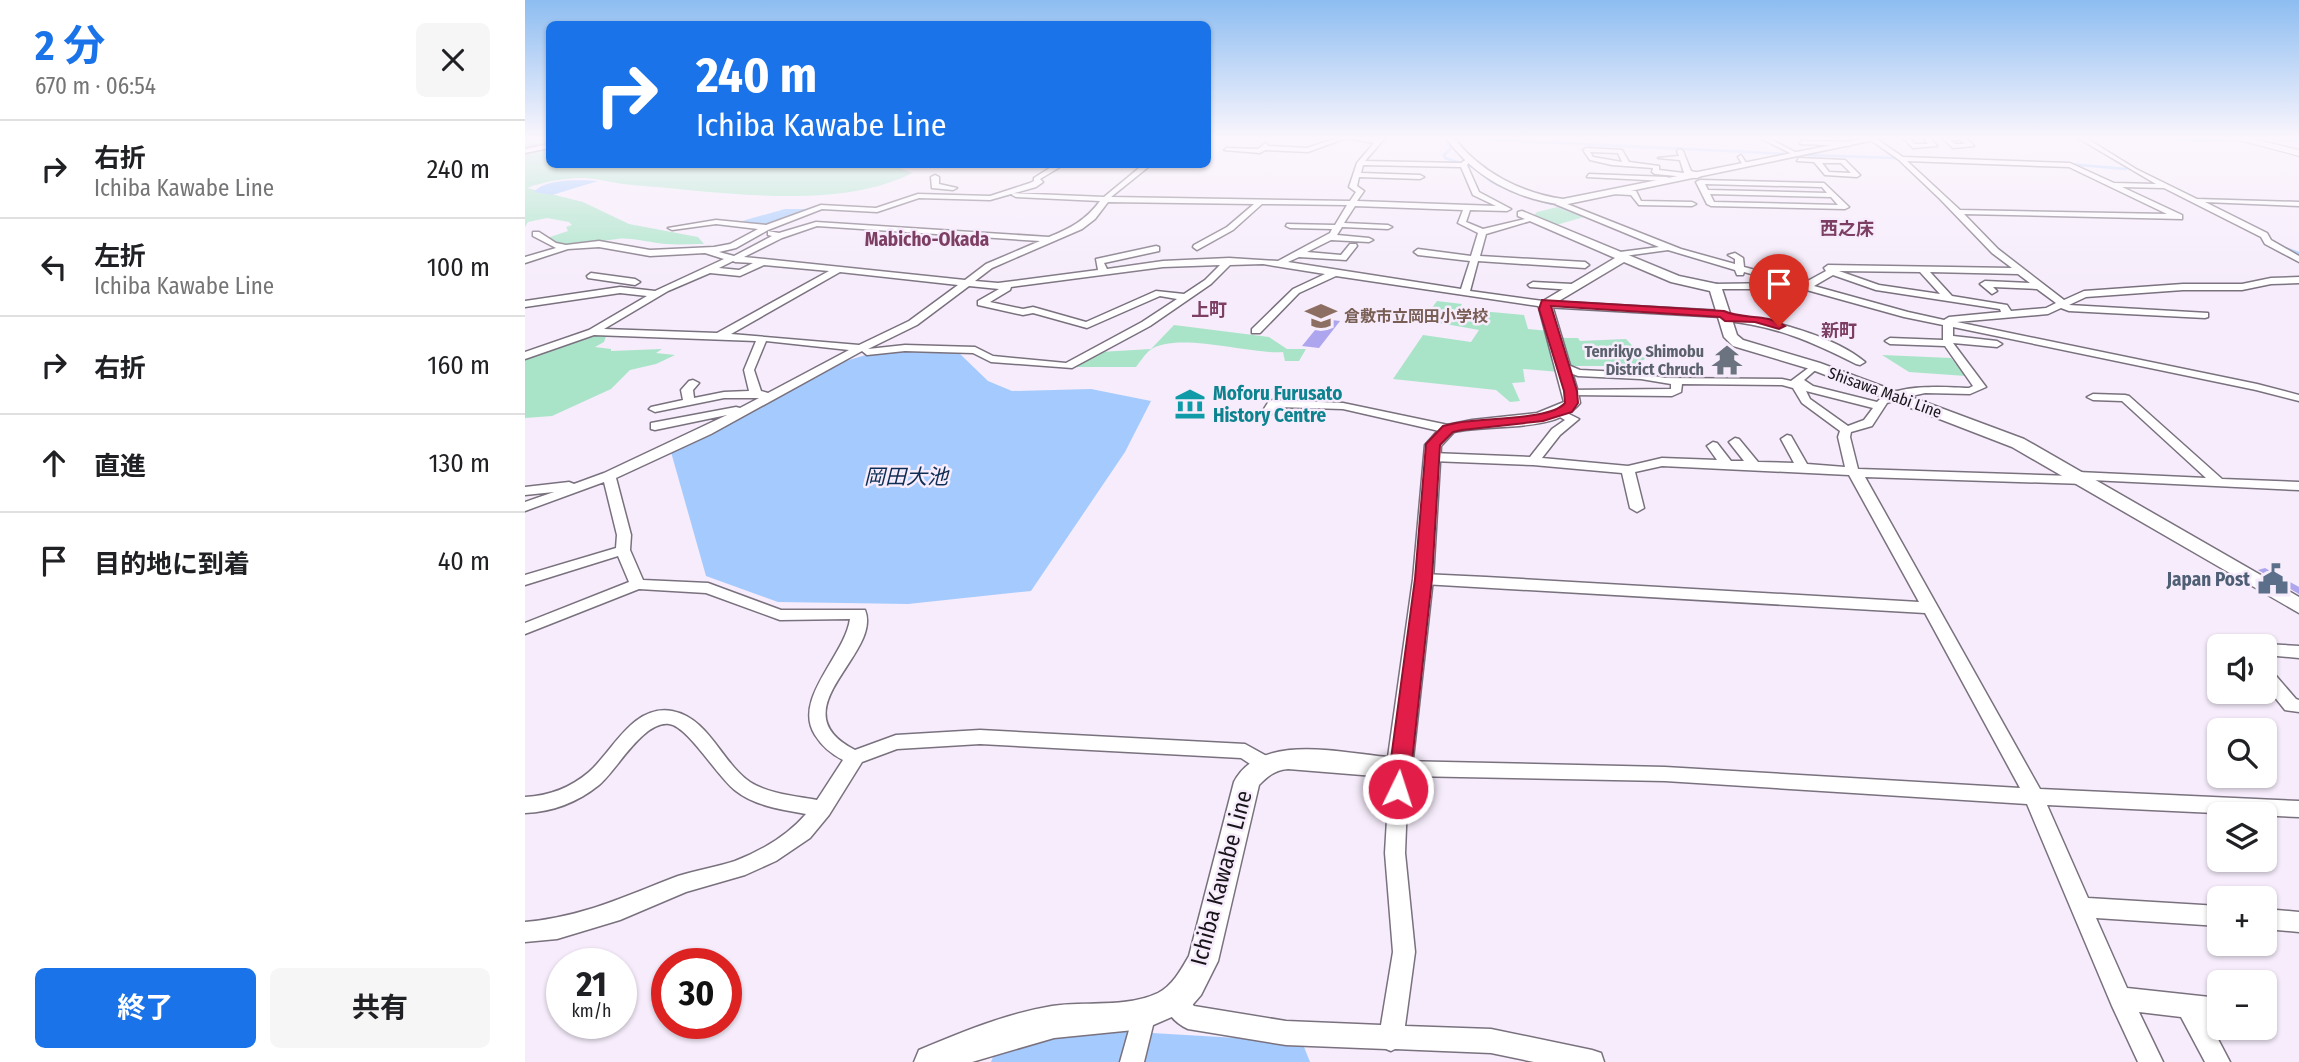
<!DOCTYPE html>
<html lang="ja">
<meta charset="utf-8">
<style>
:root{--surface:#fff;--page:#f6f6f6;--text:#202124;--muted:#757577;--line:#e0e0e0;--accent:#1a73e8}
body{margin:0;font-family:"Fira Sans Condensed","Noto Sans JP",sans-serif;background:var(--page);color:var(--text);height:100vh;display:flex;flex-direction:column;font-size:26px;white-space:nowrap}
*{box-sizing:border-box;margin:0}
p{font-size:23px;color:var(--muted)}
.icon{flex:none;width:38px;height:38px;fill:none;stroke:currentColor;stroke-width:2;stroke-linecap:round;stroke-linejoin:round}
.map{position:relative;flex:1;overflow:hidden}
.drawer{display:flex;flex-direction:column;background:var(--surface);width:525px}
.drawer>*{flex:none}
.guide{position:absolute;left:21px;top:21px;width:665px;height:147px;border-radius:10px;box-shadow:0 2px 5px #0004;background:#1a73e8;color:#fff;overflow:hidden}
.tools{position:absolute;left:1682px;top:634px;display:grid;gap:14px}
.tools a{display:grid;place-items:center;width:70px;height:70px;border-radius:10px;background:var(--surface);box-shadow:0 2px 5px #0004;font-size:35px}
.speed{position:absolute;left:21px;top:948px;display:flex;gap:14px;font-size:35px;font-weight:700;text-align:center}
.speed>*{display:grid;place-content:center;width:91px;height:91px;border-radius:50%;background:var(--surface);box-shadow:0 2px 5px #0004;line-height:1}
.speed small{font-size:18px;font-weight:400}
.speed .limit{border:10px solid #d22;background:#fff;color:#111}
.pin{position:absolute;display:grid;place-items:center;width:60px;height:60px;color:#fff;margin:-72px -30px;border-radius:50% 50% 50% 0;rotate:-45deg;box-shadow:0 0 7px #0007}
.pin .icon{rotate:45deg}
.me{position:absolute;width:77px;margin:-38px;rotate:4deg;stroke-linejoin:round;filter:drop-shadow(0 0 5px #0008)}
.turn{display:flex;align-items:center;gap:24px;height:147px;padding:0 35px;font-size:32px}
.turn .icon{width:91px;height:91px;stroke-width:2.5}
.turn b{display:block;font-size:49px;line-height:60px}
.round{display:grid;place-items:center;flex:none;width:74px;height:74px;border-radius:10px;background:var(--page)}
.head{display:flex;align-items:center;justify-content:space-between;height:119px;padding:0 35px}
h1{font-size:42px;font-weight:700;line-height:52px;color:var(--accent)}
.action{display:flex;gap:14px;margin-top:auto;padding:14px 35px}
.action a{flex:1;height:80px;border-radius:10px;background:var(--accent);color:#fff;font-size:28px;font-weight:700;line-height:80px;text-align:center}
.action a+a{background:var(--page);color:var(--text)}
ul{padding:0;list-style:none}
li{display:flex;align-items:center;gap:21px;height:98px;padding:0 35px;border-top:2px solid var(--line)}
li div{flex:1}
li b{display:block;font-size:26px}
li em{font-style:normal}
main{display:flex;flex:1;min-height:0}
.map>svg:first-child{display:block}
.green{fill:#a9e4c8}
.water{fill:#a5cbfe}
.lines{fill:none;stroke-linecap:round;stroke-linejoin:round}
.stream{stroke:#a5cbfe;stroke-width:2.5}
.river{fill:#a5cbfe;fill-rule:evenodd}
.building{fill:#ada5ed}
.minor-casing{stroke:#7a717e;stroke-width:3}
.secondary-casing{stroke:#7a717e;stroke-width:3}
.trunk-casing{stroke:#7a717e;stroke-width:2}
.minor{fill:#fff;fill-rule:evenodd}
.secondary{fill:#fff;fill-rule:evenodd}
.trunk{fill:#fff;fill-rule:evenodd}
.route{fill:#e11d48;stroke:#92132f;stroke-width:2}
.labels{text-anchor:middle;stroke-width:5;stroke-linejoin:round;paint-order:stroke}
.far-education-label{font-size:16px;font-weight:bold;fill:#785e54;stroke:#f6ecfb;text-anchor:start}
.far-worship-label{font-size:16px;font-weight:bold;fill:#5b616d;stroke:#f6ecfb;text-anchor:end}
.far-street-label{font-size:16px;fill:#18151a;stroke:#f6ecfb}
.far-neighbourhood-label{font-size:18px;font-weight:bold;fill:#7d3e63;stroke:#f6ecfb}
.far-quarter-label{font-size:19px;font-weight:bold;fill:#7d3e63;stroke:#f6ecfb}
.culture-label{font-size:19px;font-weight:bold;fill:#0d838f;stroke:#f6ecfb;text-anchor:start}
.service-label{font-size:19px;font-weight:bold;fill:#4e5e75;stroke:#f6ecfb;text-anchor:end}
.water-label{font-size:21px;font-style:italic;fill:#0d2d54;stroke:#f6ecfb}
.near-street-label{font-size:23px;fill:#18151a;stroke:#f6ecfb}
</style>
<main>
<section class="drawer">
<div class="head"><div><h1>2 分</h1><p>670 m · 06:54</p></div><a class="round"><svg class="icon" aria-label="close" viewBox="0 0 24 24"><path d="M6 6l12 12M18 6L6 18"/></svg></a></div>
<ul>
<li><svg class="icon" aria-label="right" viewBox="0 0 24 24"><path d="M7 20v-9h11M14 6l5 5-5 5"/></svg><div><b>右折</b><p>Ichiba Kawabe Line</p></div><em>240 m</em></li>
<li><svg class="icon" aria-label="left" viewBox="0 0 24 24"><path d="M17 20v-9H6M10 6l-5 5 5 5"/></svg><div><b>左折</b><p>Ichiba Kawabe Line</p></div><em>100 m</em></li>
<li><svg class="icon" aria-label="right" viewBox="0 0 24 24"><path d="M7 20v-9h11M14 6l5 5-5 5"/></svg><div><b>右折</b></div><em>160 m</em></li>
<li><svg class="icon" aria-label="ahead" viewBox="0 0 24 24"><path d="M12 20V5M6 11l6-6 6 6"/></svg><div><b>直進</b></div><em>130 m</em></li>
<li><svg class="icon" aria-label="arrive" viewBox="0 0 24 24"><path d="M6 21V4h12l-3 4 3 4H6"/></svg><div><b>目的地に到着</b></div><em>40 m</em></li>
</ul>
<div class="action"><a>終了</a><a>共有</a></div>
</section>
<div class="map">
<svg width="1774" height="1062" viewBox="0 0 1774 1062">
<rect width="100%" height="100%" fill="#f6ecfb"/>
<path class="green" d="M0,138H24V164H365L387,173C312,212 190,191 107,185C95,184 83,181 70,179C49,176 22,181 2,188L58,202L104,224L173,237L179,244C167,244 154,245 141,244C125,243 107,237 92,239C69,241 44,253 22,238L43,231L41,227L47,225L44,222L22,218L3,222L0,227Z
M1032,207L1059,217L1031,225L1008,216L1012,212Z
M912,301L937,304L934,309L999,315L1003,329L1035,332L1039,338H1053L1055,341L1101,339L1120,359L1107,366H1035V372L998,369L1000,382L987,383L995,401L985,402L971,390L868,379L898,335L946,342L954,330L898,320Z
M649,325L744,337L762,349H781L774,361H760L758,352C726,355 652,331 625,350C620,354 615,362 611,367H546L575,352L626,349Z
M70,335L81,336L79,342L70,347L86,349V351L137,349L131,353L150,355L131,364L105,370L86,389L27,416L0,418V359L56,337Z
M1357,355L1426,358L1441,376L1384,372Z"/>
<path class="water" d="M73,181L27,195L9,192C21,178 55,180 73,181Z
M260,209H283L239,226L217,221Z
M354,351L434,353L463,381L487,391L566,389L626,401L600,452L506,591L383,604L253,602L181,576L146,452L188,433L239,402L314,363Z"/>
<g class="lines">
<path class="stream" d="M919,138L926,148L919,155L920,158L948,167L967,182L994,194L1027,204
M931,138L1265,154
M1552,138L1621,178
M1596,138L1713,141
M1753,141L1774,140
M1283,155L1371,158
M1543,164L1601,169
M1678,199L1733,201
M1033,206L1058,215
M1760,248L1774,253
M1147,251L1166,257"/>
<path class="river" d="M575,1030L764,1041L779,1047L785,1062H466L472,1047L487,1041Z"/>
</g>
<path class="building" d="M799,319L815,321L794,348L777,346Z
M658,396H673L665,412H649Z
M1740,568L1774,587V594L1733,570Z"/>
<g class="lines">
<g class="minor-casing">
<path id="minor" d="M812,138H821L783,152L740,150L735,153L699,150L702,148L733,149L741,143L743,146L782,148Z
M822,138H860L840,161L936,163L942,159H946L942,165L954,192L986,209L982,211L945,210L941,222L958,229L1008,217L1012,219L961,234L955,256L1060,262L1064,265L1060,268L953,261L945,291L1018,301L1199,311L1202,312L1203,315C1242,318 1310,336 1340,362L1335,365L1331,364C1288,342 1249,325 1200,321L1197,320L1196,317L1020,307L811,276L774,293L735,333H727V329L768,289L800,274L738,264L705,265L686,284L625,326L547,368L466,362L448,353L380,351L342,355L337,351L186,434L91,478L106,535L105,550L118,580L183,583L256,610H340C358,654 251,710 330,750L371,735L455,730L720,744L747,759L749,764L747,769C735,773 726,764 716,758L455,744L372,749L337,762L304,815L285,838L251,861L220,875L161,892L95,920L32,939L0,942V922C58,917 100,896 153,876C172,870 192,867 210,861C236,851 263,835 281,814C258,810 230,806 211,791C193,778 163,726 144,724C118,721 92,770 74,785C53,802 27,812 0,813V797C24,796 45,788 64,772C88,751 108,704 147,711C184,718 196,762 225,782C244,794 270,796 292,800L318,760C306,754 297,746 290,735C267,699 320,656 325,619L255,620L181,593L114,589L0,634V623L104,582L93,556L0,585V575L91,548L92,535L79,482L0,511V502L29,492L0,495V487L44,482L49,484L79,473L202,415L130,430L126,429V423L211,407L215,408L234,398H199L130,412L124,409L126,407L158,400L156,390L164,381L168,380L174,383L168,390L169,398L199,392L224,391L219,370L231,341L69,335L0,359V352L64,330L122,296L95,293L0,307V301L95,287L130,291L199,259L180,253L125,256L74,247L43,249L0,263V257L31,248L8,236V232H14L31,243L41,245L74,241L125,250L189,247L205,244L233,229L191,224L147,230L143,228L191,220L241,225L296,205L351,208L393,194L465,196L505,183L509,181V178L531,164H540L515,179L518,182L511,187L465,200L394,198L352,212L297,209L243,230L211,248L194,252L209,256L247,236L243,235V231L254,233L291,222L524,237C546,228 561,220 575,201L491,197L487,195L488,193L579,197L619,164H627L586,197L825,201L831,192L824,187L832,163L849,143ZM838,165L936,167L948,195L971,206L832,201L839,191L832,186L834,177L895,179L899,177L895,175L836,173ZM583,202L729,204L702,227L669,245L668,247L672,250L708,230L737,204L822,205L810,225L762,224L761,226L765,228L807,229L805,233L753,261L704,258L638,261L582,269L579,263L634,251V247L631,246L571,259L573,270L473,283L450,281L467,268L557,229L570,219ZM830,206L938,210L933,223L953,233L946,256L893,249L889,252L893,255L945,261L936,289L763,262L774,257L821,260L832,246L831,244H825L816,255L782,252L806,240L844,242L848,240L844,238L812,235L817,227L863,229L867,227L863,225L819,223ZM292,226L515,241L461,264L440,280L219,257L257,238ZM208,261L210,262L228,263L214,270L194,268ZM239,265L304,271L192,333L79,329L143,291L185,273L215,276ZM695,265L680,280L659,294L631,291L561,322L508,307L498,309L465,302L485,290L486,287L638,267ZM315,272L433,285L384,321L334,345L206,334ZM444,286L474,289L453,301V305L498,315L508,313L562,328L635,296L652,299L617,322L541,363L468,356L450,347L380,345L343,349L392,325ZM241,341L324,350L243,393L236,391L229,370Z
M1235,138H1243L1276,155L1271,156Z
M1343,138H1350L1378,157L1545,163L1589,183L1631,184L1553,138H1561L1611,169L1672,199L1774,202V206L1680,202L1742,233L1746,240L1774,256V262L1740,244L1736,237L1639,188L1597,187L1657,215V219L1439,214L1473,249L1539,300L1559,291L1658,284H1717L1746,278L1774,277V283L1746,284L1717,290H1658L1561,297L1544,305L1683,313V317L1680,318L1544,311L1536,308L1523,314L1432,322L1732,384L1774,395V401L1731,390L1428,327V336L1472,341L1477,344L1472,347L1428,343L1461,387L1445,394L1400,393L1373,399L1362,403L1347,426L1326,432L1325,437L1333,469L1547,476L1553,472L1681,478L1597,401L1568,400L1562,397L1568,394L1600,395L1604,396L1697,479L1774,482V490L1566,480L1560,484L1340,477L1515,789L1774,801V817L1522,805L1563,898L1694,906V926L1571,918L1602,988L1694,998V1022L1683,1020L1705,1062H1680L1656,1017L1614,1012L1638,1062H1613L1587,1006L1502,804L1140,781L883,776L880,853L890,952L880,1026L966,1029L1067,1050L1076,1053L1079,1062H1009L966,1053L870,1049L866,1051L861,1049L761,1045L663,1029C651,1024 642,1013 637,1001L641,993L649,990L657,993L669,1006L761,1021L856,1025L868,952L860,853L865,768L867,763L874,761L1140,767L1495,788L1400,613L898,584L891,579L898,574L961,577L1394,602L1324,475L1137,466L1110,472L1119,508L1112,512L1105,508L1097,473L1008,465L907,461L901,457L907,453L1005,457L1027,429L1040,420L1028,413L1034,409L1054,419L1035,435L1017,458L1103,466L1137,458L1192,460L1182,446L1188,442L1192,443L1206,461H1219L1204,442L1210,438L1214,439L1233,462L1269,463L1256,439L1262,435L1266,436L1282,464L1320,467L1313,437L1315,431L1277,403L1268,388L1257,385L1157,384L1156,392L1147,396L1045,395L1039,392L1041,390L1146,389V384L1116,379L1053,376L1035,369V365H1043L1055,370L1116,373L1139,378L1257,379L1266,381L1290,363L1295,366L1279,380L1288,386L1352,402C1370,383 1419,387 1444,388L1448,386L1420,346L1365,344L1360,341L1365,338L1418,340V325L1379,317L1278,289H1185V285L1188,284L1259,283L1219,272L1218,275H1212L1210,270L1143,250L1092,257L1091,255L1095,252L1134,247L1030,204L1037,202L1156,249L1210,264V259L1203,255L1210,253L1218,258L1219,267L1279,283L1301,271L1299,268L1303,265L1487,268L1467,253L1415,199L1374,160ZM1382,161L1544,167L1642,214L1435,210ZM1314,271L1395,272L1415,294L1354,285ZM1405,272L1493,274L1505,283L1460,281L1455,284L1467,294L1472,291L1468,287L1512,289L1531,303L1521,308L1486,311L1482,305L1427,296ZM1308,275L1351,290L1475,309L1476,312L1424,317L1419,320L1383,312L1289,286ZM1281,391L1348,408L1339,420L1323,426L1285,399Z
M1378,138H1384L1390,144H1403L1398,138H1405L1412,146L1388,148Z
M1417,138H1441L1449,146L1428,148ZM1425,140H1435L1440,144H1430Z
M1277,141L1324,142L1327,144L1324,146L1275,144Z
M24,144V148L0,153V149Z
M1061,148L1097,150L1104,162L1134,166V170L1159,173L1155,160L1133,158L1154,156L1152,151L1155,149L1158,151L1166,171L1174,173L1176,176L1172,178L1130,174L1127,172L1128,168L1087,165L1065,160L1058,150ZM1065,152L1093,153L1097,162L1068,157Z
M1216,155L1223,166L1218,165L1213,157Z
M1274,158L1320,160L1335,175L1332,177L1300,175L1289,162L1272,161ZM1297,163H1316L1326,173L1304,172Z
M1064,174L1142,177L1146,179L1142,181L1062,177Z
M410,175L414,177V184L432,188L428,190L407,188L406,177Z
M1175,180L1299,183L1324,207L1320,209L1186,206L1182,204L1171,182ZM1180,184L1297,187L1302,193L1183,190ZM1185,194L1306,197L1313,205L1189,202Z
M1090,190L1111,191L1116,201L1167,202L1171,204L1167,206L1114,205L1106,195L1087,194V190Z
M66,273L110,279L115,282L110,285L63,278L62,276Z
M1008,282L1047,284L1052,287L1047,290L1005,287L1003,285Z
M748,400L818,403L923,425L929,429L923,433L818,409L752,407L747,414H739L737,412L744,401Z
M1740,644L1774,646V658L1740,655V646H1735Z
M1740,668L1746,670L1771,699L1774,700V712L1760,710L1740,685Z
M1740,909L1774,912V932L1740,929Z
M619,1001L627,1005L631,1013L619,1062H595L611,1005Z"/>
</g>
<g class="secondary-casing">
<path id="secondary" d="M921,138H929C955,172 996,193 1038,199L1342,138H1359L1038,205C991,199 949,177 921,138Z
M997,211L1154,276L1192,284L1197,289L1212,335L1218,340L1295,363L1499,439L1774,597V613L1487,447L1285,369L1208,346L1199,337L1185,291L1146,282L1099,262L1027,305L1053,392L1055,403C1030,434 965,423 929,432L916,446L908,579L887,768L883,775L874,778L763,769C750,770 743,776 734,785L693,961L676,995L663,1010L619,1029L529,1038L447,1062H389L394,1050C437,1032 480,1014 527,1006C560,1001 601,1008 633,993C647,986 656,970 664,956L709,782C735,732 816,753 863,757L888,579L900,445L917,426L947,420L1012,413L1039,402L1013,304L1090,258L993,216V212Z"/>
</g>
<g class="trunk-casing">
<path id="trunk" d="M1706,138H1724L1774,150V156Z"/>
</g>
<use href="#minor" class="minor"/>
<use href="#secondary" class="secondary"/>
<use href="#trunk" class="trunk"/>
</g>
<linearGradient id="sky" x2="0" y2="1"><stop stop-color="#8dbdf1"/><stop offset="0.48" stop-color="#fbf6fd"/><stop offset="1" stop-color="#fbf6fd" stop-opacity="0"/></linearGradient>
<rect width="1774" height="287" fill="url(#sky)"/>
<path class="route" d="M1017,300L1199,311C1217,320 1242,313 1260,326L1254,329L1230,322L1200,321L1195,317L1026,306L1052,391L1053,403L1047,412L1018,421L937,430L928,432L915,445L907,579L884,789L880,795L873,798L865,795L862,789L890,579L901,444L918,426L931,423C956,417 1025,421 1040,403L1039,391L1014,309Z"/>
<defs>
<g id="school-bare" transform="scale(2.415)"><path d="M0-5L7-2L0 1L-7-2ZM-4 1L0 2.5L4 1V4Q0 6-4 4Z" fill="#8d6e63" stroke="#f6ecfb" stroke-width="2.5" paint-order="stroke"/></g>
<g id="temple-bare" transform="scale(2.415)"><path d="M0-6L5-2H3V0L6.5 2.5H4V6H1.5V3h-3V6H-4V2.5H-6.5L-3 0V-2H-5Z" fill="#6b7280" stroke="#f6ecfb" stroke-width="2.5" paint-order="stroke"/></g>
<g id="museum-bare" transform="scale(2.415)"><path d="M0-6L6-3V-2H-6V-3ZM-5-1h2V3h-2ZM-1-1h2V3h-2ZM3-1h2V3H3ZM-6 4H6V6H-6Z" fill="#0f9aa8" stroke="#f6ecfb" stroke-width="2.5" paint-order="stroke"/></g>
<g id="civic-bare" transform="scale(2.415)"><path d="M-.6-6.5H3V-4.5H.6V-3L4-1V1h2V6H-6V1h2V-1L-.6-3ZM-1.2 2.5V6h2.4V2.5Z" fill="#5c6f8a" stroke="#f6ecfb" stroke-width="2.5" paint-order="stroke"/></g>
</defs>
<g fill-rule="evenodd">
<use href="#school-bare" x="796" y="316"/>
<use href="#temple-bare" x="1202" y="360"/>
<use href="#museum-bare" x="665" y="404"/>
<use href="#civic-bare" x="1748" y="579"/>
</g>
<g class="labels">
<g class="far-education-label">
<text x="819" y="322">倉敷市立岡田小学校</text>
</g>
<g class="far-worship-label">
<text x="1179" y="357">Tenrikyo Shimobu<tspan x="1179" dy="18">District Chruch</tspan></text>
</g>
<g class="far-street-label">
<text transform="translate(1360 392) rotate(20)" y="6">Shisawa Mabi Line</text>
</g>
<g class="far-neighbourhood-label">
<text x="1322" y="235">西之床</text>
<text x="684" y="316">上町</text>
<text x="1314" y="337">新町</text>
</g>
<g class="far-quarter-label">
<text x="402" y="246">Mabicho-Okada</text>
</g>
<g class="culture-label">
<text x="688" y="400">Moforu Furusato<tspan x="688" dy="22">History Centre</tspan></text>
</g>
<g class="service-label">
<text x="1725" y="586">Japan Post</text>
</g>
<g class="water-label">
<text x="381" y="484">岡田大池</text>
</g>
<g class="near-street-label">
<text transform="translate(696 878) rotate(-75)" y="8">Ichiba Kawabe Line</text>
</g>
</g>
</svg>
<div class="tools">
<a><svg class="icon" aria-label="sound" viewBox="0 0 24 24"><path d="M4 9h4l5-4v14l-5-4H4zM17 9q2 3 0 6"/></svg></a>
<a><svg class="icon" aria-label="search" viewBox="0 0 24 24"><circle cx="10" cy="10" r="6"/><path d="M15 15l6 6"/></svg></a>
<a><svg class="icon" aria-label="layers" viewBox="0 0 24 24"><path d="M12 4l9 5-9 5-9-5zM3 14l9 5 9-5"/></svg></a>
<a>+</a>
<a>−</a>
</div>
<div class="speed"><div>21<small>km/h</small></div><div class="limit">30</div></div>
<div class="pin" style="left:1254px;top:326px;background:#d93025"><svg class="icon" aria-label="arrive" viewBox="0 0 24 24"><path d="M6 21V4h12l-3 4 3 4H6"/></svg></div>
<svg class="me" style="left:873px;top:789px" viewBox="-20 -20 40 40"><circle r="17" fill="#e11d48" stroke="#fff" stroke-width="3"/><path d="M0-11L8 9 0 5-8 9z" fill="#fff"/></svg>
<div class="guide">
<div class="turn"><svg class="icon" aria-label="right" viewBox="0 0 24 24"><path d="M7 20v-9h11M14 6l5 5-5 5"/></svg><div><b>240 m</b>Ichiba Kawabe Line</div></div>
</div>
</div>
</main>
